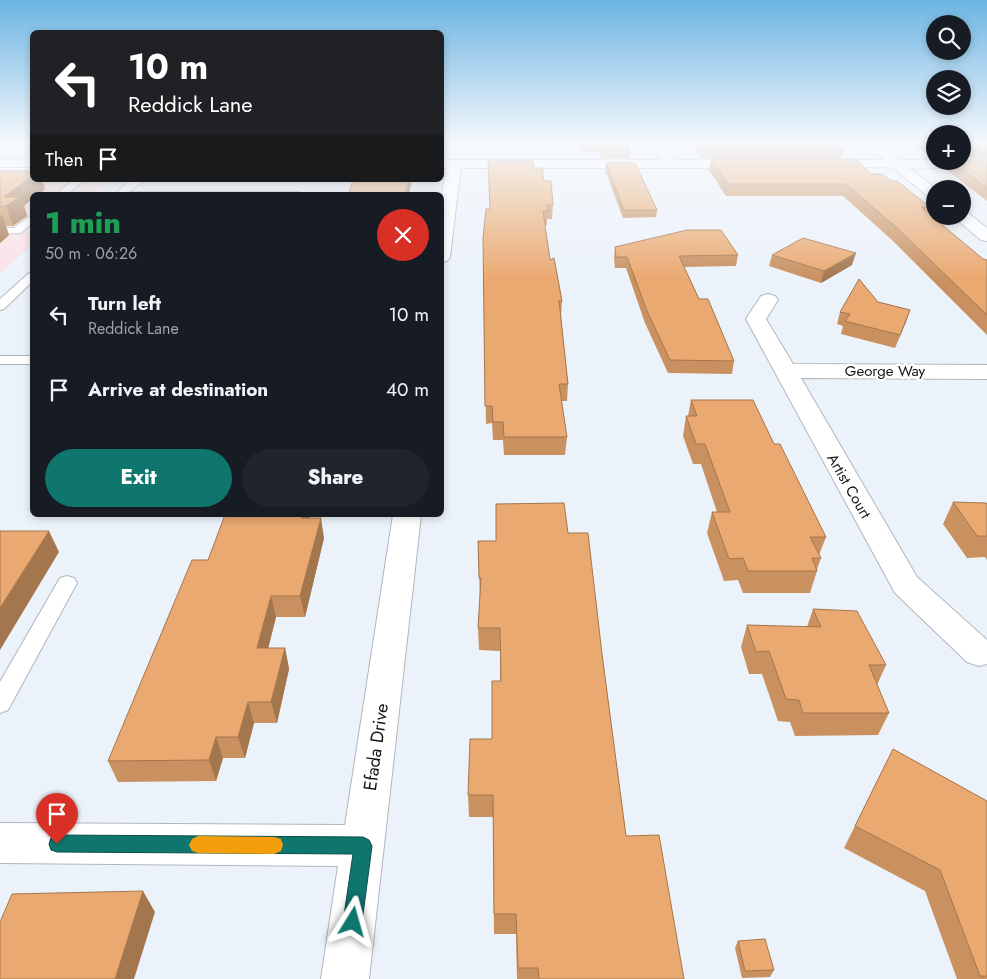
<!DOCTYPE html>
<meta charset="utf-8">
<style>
:root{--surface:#171b24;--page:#20242c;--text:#f1f3f6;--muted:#9ea1a6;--accent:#0f766e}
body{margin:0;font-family:Jost,sans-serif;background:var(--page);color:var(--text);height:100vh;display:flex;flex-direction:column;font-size:19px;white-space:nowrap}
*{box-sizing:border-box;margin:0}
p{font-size:16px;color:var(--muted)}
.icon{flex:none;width:28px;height:28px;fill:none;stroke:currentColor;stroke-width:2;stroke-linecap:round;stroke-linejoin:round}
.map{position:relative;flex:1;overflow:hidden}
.sheet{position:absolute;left:30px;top:192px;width:414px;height:325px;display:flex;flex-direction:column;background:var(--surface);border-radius:8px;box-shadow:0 2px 8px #0003}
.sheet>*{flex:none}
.guide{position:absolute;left:30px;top:30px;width:414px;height:152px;border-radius:8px;box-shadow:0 2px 8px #0003;background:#202124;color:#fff;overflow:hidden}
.tools{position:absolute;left:926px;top:15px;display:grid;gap:10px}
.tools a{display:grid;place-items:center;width:45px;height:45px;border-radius:50%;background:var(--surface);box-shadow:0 2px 8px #0003;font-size:25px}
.pin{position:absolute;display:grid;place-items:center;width:42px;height:42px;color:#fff;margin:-51px -21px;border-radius:50% 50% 50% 0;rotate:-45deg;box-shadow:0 0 5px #0007}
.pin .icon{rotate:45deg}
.me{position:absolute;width:55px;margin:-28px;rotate:8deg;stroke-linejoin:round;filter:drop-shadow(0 0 4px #0008)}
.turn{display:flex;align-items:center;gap:18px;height:105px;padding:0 15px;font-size:22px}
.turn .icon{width:65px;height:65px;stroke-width:2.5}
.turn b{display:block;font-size:35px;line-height:42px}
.then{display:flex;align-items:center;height:48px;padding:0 15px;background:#0003;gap:10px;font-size:19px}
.round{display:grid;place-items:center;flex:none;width:52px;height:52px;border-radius:26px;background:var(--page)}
.summary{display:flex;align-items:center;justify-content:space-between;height:85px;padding:0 15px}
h1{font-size:30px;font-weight:800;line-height:38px;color:#1e9e55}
.button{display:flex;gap:10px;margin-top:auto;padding:10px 15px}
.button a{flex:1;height:58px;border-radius:30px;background:var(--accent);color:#fff;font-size:20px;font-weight:800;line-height:58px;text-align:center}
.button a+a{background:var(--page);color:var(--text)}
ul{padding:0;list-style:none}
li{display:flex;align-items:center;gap:15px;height:75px;padding:0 15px}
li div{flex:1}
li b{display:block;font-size:19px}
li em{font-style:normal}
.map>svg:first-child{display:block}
.commercial{fill:#fae0e5}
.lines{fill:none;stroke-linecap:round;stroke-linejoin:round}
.service-casing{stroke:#b0b6be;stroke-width:2}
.minor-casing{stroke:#b0b6be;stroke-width:2}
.tertiary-casing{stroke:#b0b6be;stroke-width:2}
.service{fill:#fff;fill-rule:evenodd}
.minor{fill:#fff;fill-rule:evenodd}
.tertiary{fill:#fff;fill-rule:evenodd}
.wall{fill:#c99160}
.shaded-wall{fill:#a4764e}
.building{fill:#eaa970;stroke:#a4764e}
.route{fill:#0f766e;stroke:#0a4d48}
.slow{fill:#f59e0b}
.labels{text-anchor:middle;stroke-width:5;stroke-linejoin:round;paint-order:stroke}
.street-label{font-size:15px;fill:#131517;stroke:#fefefe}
.near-street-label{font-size:18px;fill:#131517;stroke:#fefefe}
</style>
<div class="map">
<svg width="987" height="979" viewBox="0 0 987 979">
<rect width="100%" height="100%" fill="#ecf2fa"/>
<path class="commercial" d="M0,171H32V180H109L92,195H32V245L0,273Z"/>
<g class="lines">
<g class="service-casing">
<path id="service" d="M73,180H84L66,195H55Z
M133,180H146L128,192H300L305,195H114L128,182Z
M32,215V223L21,233L0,234V228H14Z
M32,272V282L4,309L0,310V299L28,274Z
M0,356H32V364H0Z
M67,576L74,578L77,583L8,710L0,713V682L60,578Z"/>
</g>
<g class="minor-casing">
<path id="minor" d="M652,142H664L677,164L675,167H665Z
M862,142H876L936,189L935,199L930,198Z
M454,160L461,164L450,257L447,261L441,262V201L447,164Z
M962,211L968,213L987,228V241L981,240L956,219L954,216H962Z
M768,294L775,296L778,300L766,319L793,364L987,365V379L801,378L917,577L987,640V664L979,666L967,662L895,593L746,319L761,296Z
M393,515H421L369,979H321L338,866L0,863V823L345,825Z"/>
</g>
<g class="tertiary-casing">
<path id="tertiary" d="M0,159H32V167H0Z
M441,160H748L755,164L748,168H441Z
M824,160H987V168L819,167L817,164L819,161Z"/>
</g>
<use href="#service" class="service"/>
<use href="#minor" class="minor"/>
<use href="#tertiary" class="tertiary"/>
</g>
<path class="wall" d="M449,142H486V146H449Z
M577,142H626L630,150L629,158H601L598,152H581Z
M690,142H837L844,149L842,158H701Z
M911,142H935V158H931Z
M962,142H987V159L962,158Z
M711,159L871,174L891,181L930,207L928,213L983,259L987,260V335L893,241L843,196H726L709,170Z
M488,161L534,168L544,181L553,205L552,219H547V225H545L550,260L562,301L561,317L568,384L567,401H561L567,437L565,455H504L503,440H493L492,423L486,424L483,238L490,209Z
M949,161H987V201L947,170Z
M606,163L657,210L656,217L623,218L605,170Z
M0,171L32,180H42L45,189L38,195H32V199L24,206L27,216L13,226H6L9,235L0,243Z
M615,247L738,255L736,266L684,267L699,299L734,361L732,374L668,373L645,323L626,268H615L614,259Z
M772,255L852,265L821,283L769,266Z
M878,302L910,310L895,348L841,334L843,326L837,324L840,312Z
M691,400L774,444L826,537L819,555L821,558L817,569V571L810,593H743L738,580L724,581L707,533L712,512H717L701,464H693L683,436L686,416H688Z
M953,502L987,504V560L985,557L967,558L943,524Z
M310,517V518L324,538L305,617H276L268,648H285L289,669L277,723H254L245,758H223L216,781L118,782L108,761L208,560Z
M568,533L602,654L626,836L684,979H517L516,934H494L493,817H469L468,795L492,739L500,681V651L479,650L478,628L480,600L478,541H496Z
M813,609L886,665L877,685L889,713L878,735L795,736L790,722L778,721L762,674H749L741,647L747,625L807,627Z
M893,749L987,801V979H957L925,891L844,848Z
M738,941L774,970L770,977L742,978L735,948Z"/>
<path class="shaded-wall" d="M32,176V180H42L45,189L38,195H32V199L24,206L27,216L13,226L6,206L4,197Z
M408,180H412L409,195H405Z
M2,215L9,235L0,243V217Z
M856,253L852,265L821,283L824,271Z
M910,310L906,322L895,348L900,335Z
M302,515H310V517L305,538L301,518Z
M321,518L324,538L305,617L300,596Z
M49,531L59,552L0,650V608Z
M271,596L276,617L263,669L257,648Z
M285,648L289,669L277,723L271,702Z
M248,702L254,723L245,758L238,737Z
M216,737L223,758L216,781L209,760Z
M143,891L155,912L134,979H115Z"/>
<path class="building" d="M581,142H626L630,150H601L599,144H581Z
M697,142H837L844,149H702Z
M925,142H935V149H934Z
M962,142H987V150L962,149Z
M711,159H856L871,174H882L891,181H897L930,207H921L983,259L987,260V315L897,228L846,184H728Z
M488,161H533L534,168H542L544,181H551L553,205H547V211H543L550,260L554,258L562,301H559L568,384H559L567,437H504L503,422H493L492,406H485L483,238L486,209H490Z
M951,161H987V188Z
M606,163H635L657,210H624Z
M0,171H32V176L4,197H20L6,206L0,207Z
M353,180H408L405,195H348Z
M687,230H721L738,255L679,256L699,299H708L734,361L670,360L647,311L627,257H616L615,247Z
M803,238L856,253L824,271L772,255Z
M859,279L878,302L910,310L900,335L845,321L850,314L840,312Z
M691,400H753L774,444H780L826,537H810L821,558H812L817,571H748L743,558L729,559L712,512H730L705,444H696L686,416H697Z
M953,502L986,503L987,504V536H977Z
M564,503L568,533H588L602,654L626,836L659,835L684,979H539L538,968H518L516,914H494L493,795H468L470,739H492V681H501L500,628H478L481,578H479L478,541H496V504Z
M225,515H302L301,518H321L300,596H271L257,648H285L271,702H248L238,737H216L209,760L108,761L192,560H208Z
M0,531H49L0,608Z
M813,609L857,611L886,665H869L889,713H803L799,700L786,699L769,651L756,652L747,625L821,627Z
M893,749L987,801V976H980L940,870L855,826Z
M143,891L115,979H0V922L12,894Z
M765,939L774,970L745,971L738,941Z"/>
<linearGradient id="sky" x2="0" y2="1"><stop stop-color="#6cb4e2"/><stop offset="0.51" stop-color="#f6f9fd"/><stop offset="1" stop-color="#f6f9fd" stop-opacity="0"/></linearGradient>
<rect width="987" height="279" fill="url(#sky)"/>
<path class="route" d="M57,835L363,837L369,840L372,846L362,922L359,929L353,931L346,929L343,922L353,854L57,852L51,850L49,844L51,838Z"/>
<path class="slow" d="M198,836L274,837L281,839L283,845L281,851L274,854L198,853L192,851L189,845L192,839Z"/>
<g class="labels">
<g class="street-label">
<text x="885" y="376">George Way</text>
<text transform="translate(849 486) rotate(60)" y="5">Artist Court</text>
</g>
<g class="near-street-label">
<text transform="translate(376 747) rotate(-82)" y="6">Efada Drive</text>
</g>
</g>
</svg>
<div class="tools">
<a><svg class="icon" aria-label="search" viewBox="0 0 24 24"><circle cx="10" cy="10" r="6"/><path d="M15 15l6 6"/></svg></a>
<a><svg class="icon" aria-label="layers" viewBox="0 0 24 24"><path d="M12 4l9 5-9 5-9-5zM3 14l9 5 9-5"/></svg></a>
<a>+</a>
<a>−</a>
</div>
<div class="pin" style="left:57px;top:844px;background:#d93025"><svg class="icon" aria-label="arrive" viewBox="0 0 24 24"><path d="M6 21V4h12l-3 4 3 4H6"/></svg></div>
<svg class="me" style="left:353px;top:922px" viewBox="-20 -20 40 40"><path d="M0-17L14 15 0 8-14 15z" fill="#0f766e" stroke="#fff" stroke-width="4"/></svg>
<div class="guide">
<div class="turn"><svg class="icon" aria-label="left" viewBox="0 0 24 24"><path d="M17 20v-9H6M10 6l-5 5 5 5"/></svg><div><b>10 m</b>Reddick Lane</div></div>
<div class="then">Then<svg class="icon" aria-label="arrive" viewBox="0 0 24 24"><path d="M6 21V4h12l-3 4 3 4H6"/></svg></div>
</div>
<section class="sheet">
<div class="summary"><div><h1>1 min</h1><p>50 m · 06:26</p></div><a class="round" style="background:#d93025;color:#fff"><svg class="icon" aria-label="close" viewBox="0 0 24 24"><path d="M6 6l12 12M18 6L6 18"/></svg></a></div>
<ul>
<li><svg class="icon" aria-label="left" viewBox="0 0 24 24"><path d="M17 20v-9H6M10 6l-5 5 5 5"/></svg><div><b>Turn left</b><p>Reddick Lane</p></div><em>10 m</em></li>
<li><svg class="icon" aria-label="arrive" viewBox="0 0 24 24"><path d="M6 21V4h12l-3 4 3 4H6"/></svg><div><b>Arrive at destination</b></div><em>40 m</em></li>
</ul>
<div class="button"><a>Exit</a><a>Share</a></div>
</section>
</div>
